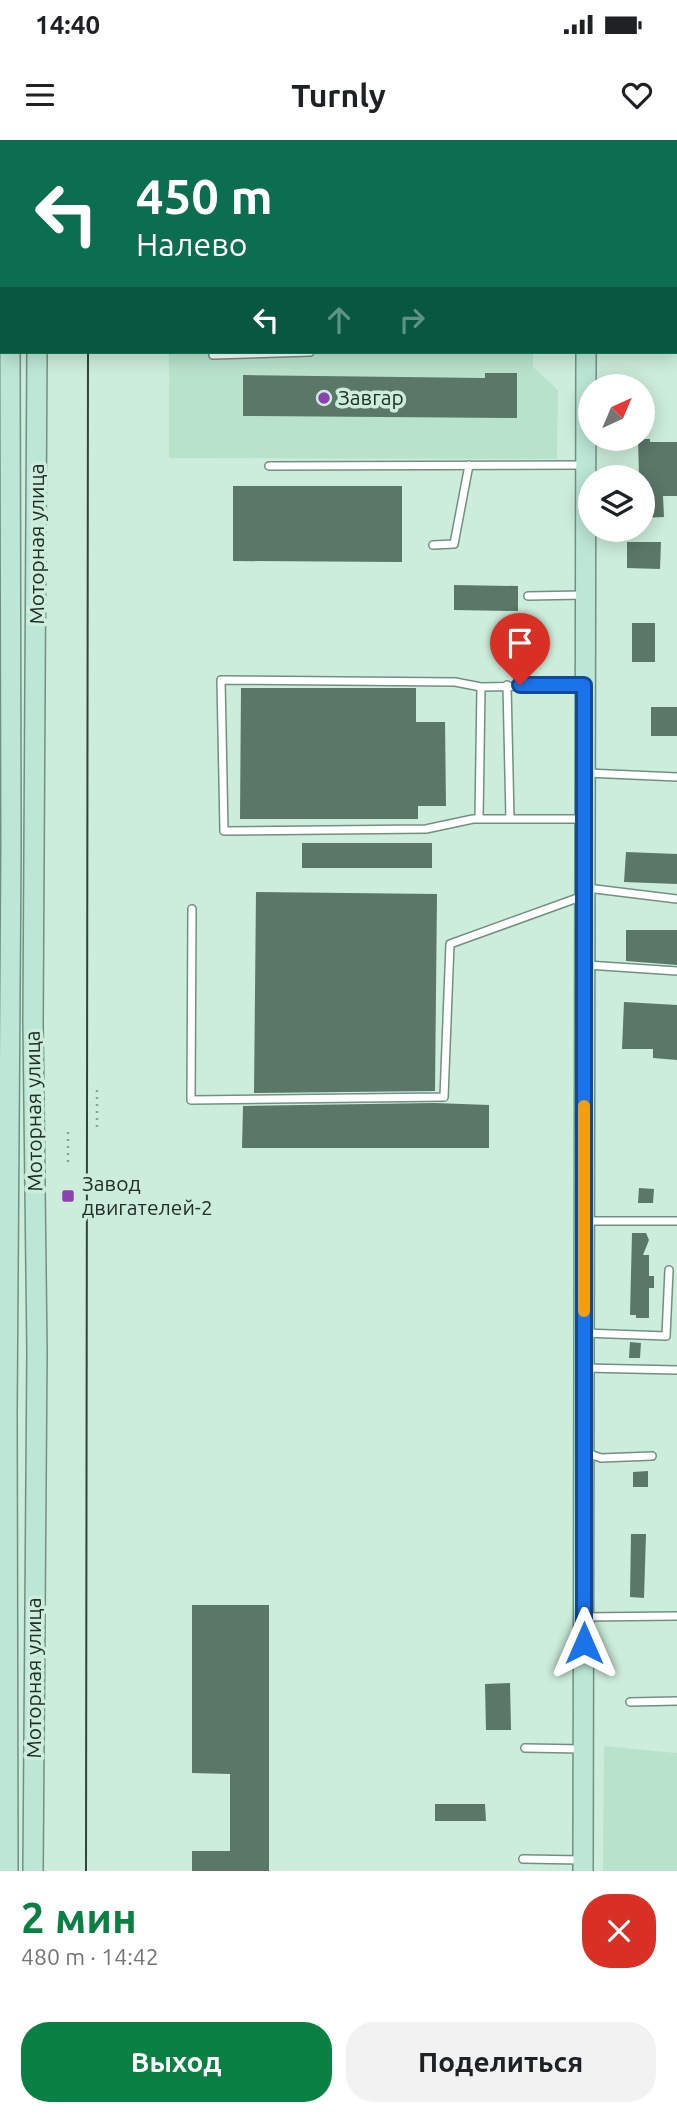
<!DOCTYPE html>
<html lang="ru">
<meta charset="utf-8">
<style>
:root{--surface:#fff;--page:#f2f2f2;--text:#202124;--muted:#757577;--accent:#0b8043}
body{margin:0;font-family:Ubuntu,sans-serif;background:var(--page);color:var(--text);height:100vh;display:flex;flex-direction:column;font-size:26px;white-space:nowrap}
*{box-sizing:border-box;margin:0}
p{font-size:23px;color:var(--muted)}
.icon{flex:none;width:38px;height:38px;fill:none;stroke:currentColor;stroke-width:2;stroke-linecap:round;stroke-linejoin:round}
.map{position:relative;height:1731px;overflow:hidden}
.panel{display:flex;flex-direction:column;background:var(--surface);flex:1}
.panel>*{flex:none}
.top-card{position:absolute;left:0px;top:0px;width:677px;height:214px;box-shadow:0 4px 18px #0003;background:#0b6e4f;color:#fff;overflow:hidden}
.needle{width:46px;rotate:44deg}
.fabs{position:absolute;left:578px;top:234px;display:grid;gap:14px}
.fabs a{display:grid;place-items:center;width:77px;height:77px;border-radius:50%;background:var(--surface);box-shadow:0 4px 18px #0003;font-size:35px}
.pin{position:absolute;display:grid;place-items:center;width:60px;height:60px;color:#fff;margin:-72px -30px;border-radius:50% 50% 50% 0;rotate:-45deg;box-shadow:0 0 7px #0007}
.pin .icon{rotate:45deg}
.me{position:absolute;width:77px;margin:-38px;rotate:0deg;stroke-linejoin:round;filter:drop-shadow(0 0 5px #0008)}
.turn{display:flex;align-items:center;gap:24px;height:147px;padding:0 21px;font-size:32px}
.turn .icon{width:91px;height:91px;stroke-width:2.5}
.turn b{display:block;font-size:49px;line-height:60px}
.lanes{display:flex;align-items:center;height:66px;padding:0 21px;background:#0003;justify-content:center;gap:35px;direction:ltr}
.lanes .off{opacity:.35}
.round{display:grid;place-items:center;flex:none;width:74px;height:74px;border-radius:28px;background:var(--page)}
.overview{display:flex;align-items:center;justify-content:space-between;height:119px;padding:0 21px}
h1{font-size:42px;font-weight:600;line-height:52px;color:var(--accent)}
.action{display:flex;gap:14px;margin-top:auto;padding:14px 21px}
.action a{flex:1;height:80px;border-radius:28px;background:var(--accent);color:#fff;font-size:28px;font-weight:600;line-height:80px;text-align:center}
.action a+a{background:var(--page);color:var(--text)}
.status{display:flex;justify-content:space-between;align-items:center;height:49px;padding:0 35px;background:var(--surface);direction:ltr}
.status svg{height:19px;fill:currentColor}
header{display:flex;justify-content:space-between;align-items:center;height:91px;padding:0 21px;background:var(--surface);font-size:32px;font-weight:600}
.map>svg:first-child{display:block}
.built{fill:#b9e2cd}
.building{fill:#5a7768}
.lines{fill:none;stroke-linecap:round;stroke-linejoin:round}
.lane-casing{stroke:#729081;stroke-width:10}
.secondary-casing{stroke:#729081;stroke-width:22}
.path{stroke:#89a294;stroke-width:2.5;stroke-dasharray:2 5;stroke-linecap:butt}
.lane{stroke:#fff;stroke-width:7}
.secondary{stroke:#bce7d7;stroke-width:19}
.tram{stroke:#33423a;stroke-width:2}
.route-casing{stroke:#114b97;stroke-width:18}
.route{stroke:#1a73e8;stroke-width:12}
.slow{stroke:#f59e0b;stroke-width:12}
.poi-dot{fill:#8c40b1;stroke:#cceddb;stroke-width:2.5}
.labels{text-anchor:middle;stroke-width:7;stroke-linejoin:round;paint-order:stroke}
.poi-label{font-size:21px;fill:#212e27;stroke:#cceddb;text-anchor:start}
.street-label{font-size:21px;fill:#212e27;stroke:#cceddb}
</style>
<div class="status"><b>14:40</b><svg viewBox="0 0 49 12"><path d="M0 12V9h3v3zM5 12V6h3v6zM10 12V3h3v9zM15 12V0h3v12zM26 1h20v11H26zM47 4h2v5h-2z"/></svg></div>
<header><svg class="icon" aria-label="menu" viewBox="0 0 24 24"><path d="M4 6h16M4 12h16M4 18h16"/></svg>Turnly<svg class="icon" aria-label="heart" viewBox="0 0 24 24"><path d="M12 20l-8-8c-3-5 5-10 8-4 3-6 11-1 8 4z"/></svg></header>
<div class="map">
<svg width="677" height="1731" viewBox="0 0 677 1731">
<rect width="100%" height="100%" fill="#cceddb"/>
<path class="built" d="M169,0H534V2H169Z
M169,212H533V227L558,250L557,319L169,318Z
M604,1606L677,1613V1731H603Z"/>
<path class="building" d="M485,233H517V278L243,276V235L485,238Z
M638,299H650V302H677V356H663L664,377L642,378V338H639Z
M233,346H402V422L233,421Z
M627,402H661L660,429L627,428Z
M454,445L518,446V471L454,470Z
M632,483H655V522H632Z
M241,548H416V582H445L446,666H418V679H240Z
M651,567H677V596H651Z
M302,703H432V728H302Z
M626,712L677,714V744L624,742Z
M256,752L437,754L435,951L254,953Z
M626,790H677V825L626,821Z
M624,862L677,865V920L653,918V909H622Z
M435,963L489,965V1008H242L243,966Z
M639,1048L654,1049L653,1063H638Z
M632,1093H646L649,1100L643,1115H649V1136H654V1148H649V1178H636V1175H630Z
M630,1202L641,1203L640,1218H629Z
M648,1331V1347H633V1332Z
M631,1394H646L644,1458L630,1457Z
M192,1465H269V1731H192V1711H230V1634L192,1633Z
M510,1543L511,1590H486L485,1544Z
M435,1664H485L486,1681H435Z"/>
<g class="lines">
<g class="lane-casing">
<path id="lane" d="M676,56H677
M676,165H677
M213,215L310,212
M269,326L584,325
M433,405L454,404L469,325
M528,456L583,455
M507,545L510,679
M583,545L481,547L455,542L221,540L224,691L426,689L473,679H583
M587,633L677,637
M479,679L481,547
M587,748L677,759
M192,769L191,960L444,957L450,804L583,756
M587,825L677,831
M584,1081H677
M584,1193L666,1196L669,1130
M584,1228L677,1230
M587,1313L601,1318L652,1316
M584,1477L677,1476
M630,1562L677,1561
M525,1608L583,1609
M523,1719L583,1720"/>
</g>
<g class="secondary-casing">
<path id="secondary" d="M10,0V2
M37,0V2
M585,0V2
M8,1731L7,1272L11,709L10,212
M33,1731L37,1212L33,882L37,212
M583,1731L586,212"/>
</g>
<path class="path" d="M97,950V989
M68,1022V989"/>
<use href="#lane" class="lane"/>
<use href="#secondary" class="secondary"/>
<path class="tram" d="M88,2V0
M86,1731L88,212"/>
</g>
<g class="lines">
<g class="route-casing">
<path id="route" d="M520,545H584V1503"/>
</g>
<use href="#route" class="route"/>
<path class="slow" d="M584,1171V966"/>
</g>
<g class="poi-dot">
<circle cx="324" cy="258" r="7"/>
<rect x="61" y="1049" width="14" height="14" rx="3.5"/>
</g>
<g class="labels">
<g class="poi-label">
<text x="338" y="265">Завгар</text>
<text x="82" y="1051">Завод<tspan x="82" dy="24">двигателей-2</tspan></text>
</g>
<g class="street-label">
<text transform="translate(37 404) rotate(-90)" y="7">Моторная улица</text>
<text transform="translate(34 971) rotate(-91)" y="7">Моторная улица</text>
<text transform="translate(34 1538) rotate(-90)" y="7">Моторная улица</text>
</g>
</g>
</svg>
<div class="fabs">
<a><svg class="needle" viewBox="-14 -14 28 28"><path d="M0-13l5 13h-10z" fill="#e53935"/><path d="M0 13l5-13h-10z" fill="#757577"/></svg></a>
<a><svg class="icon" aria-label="layers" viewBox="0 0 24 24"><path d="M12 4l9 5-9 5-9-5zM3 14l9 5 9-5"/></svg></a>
</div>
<div class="pin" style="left:520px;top:545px;background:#d93025"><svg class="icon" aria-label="arrive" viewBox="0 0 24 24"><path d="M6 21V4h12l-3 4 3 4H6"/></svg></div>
<svg class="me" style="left:584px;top:1503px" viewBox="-20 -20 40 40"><path d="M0-17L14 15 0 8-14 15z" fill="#1a73e8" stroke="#fff" stroke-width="4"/></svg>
<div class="top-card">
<div class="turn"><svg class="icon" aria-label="left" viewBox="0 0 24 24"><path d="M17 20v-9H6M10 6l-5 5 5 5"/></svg><div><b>450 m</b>Налево</div></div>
<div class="lanes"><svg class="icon" aria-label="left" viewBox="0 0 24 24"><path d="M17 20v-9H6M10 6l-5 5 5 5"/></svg><svg class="icon off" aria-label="ahead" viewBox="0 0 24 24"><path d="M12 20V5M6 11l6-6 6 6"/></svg><svg class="icon off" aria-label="right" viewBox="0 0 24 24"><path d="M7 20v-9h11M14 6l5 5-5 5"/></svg></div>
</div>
</div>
<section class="panel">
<div class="overview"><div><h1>2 мин</h1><p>480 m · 14:42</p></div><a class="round" style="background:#d93025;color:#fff"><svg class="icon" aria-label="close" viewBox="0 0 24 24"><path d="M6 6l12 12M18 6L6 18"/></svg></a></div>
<div class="action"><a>Выход</a><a>Поделиться</a></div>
</section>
